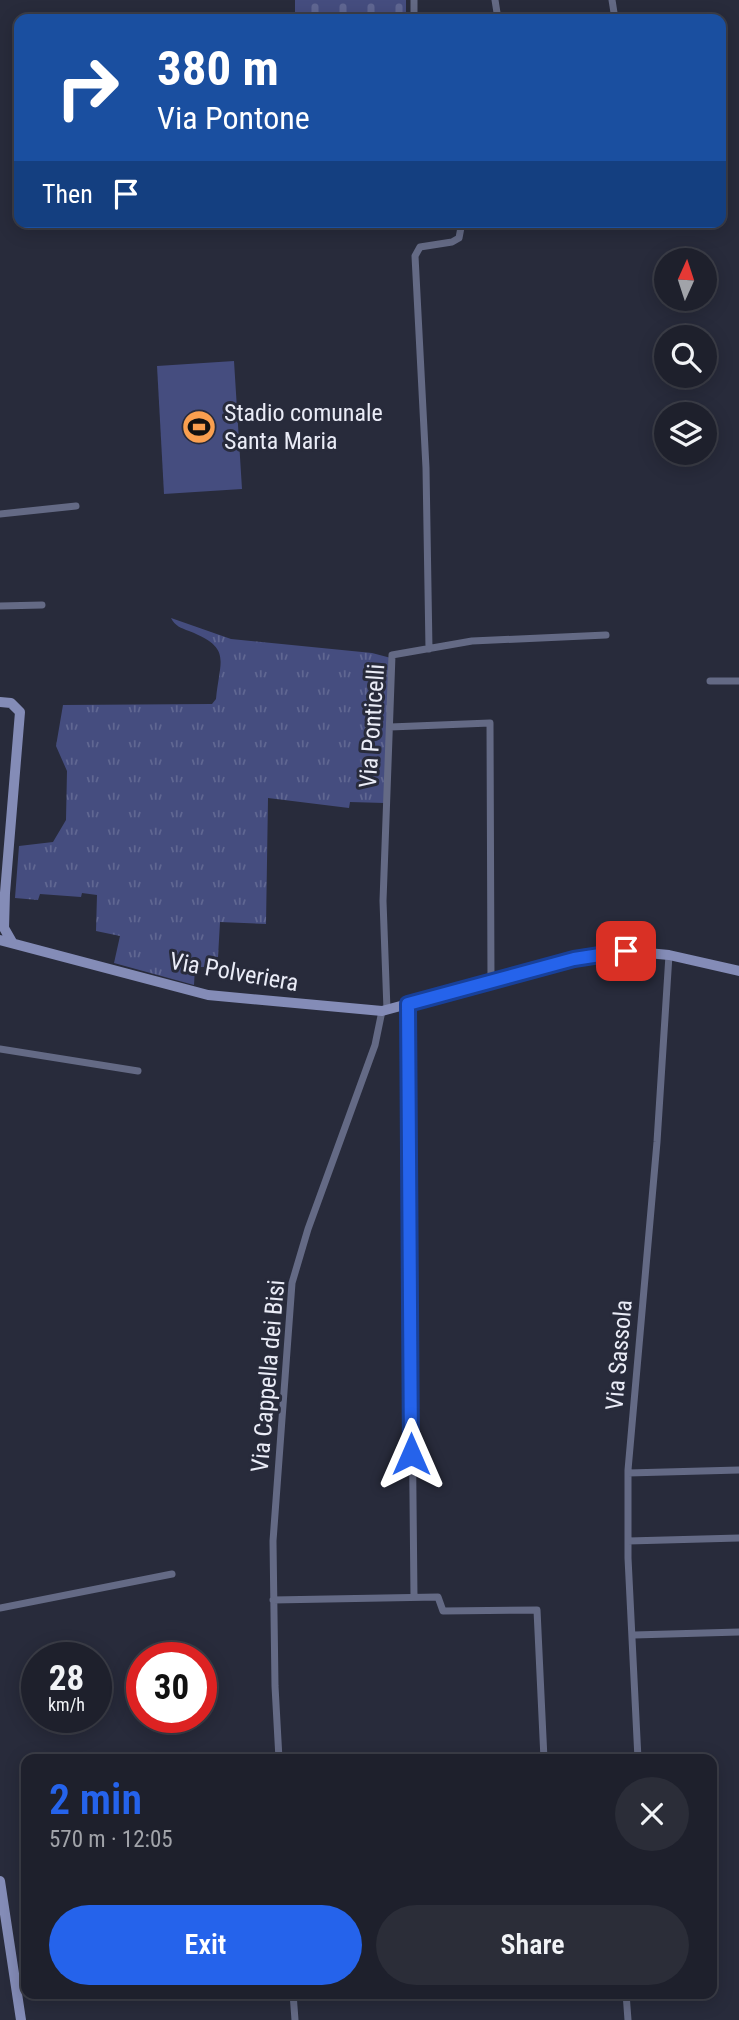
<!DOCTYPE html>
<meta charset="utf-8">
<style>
:root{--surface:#1e202c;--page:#2b2d38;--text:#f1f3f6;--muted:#a1a3a9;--line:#3c3e48;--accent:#2563eb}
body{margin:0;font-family:"Roboto Condensed",sans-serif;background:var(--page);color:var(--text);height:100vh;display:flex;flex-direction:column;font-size:26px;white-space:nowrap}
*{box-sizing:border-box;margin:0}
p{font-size:23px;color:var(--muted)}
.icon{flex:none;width:38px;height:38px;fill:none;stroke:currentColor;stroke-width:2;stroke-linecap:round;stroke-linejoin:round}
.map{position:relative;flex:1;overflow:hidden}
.sheet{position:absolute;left:21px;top:1754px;width:696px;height:245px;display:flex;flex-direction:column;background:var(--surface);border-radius:14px;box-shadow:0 4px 18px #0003,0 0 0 2px var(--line)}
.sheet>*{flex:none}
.top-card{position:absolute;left:14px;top:14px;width:712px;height:214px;border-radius:14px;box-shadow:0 4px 18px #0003,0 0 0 2px var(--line);background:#1a4fa0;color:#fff;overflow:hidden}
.needle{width:46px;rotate:3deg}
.fabs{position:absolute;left:654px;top:248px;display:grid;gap:14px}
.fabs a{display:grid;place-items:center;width:63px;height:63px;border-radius:50%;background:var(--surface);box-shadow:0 4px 18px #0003,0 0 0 2px var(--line);font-size:35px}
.speed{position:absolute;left:21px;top:1642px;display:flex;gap:14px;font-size:35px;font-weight:700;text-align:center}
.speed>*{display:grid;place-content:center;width:91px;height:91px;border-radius:50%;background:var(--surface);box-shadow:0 4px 18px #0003,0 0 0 2px var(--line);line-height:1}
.speed small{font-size:18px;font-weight:400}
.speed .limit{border:10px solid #d22;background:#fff;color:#111}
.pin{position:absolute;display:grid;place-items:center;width:60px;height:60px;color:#fff;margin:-30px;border-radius:14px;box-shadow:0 4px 10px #0006}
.me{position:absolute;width:77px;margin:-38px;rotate:0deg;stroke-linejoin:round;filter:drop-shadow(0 0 5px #0008)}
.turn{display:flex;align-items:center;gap:24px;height:147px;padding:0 28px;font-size:32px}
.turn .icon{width:91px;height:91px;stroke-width:2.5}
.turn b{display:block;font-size:49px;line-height:60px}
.then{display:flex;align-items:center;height:66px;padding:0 28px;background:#0003;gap:14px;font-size:26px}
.round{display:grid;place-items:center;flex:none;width:74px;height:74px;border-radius:37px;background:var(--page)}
.summary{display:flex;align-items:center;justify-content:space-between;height:119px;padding:0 28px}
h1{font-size:42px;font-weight:600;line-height:52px;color:var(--accent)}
.button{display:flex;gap:14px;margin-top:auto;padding:14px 28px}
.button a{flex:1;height:80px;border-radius:42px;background:var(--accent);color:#fff;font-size:28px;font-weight:600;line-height:80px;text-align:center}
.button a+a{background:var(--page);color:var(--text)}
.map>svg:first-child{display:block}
.grass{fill:url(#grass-tufts)}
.cemetery{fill:url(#cemetery-stones)}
.pitch{fill:#454d7f}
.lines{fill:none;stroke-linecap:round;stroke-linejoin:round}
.street{stroke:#646a85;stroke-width:7}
.secondary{stroke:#848cb7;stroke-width:10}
.route-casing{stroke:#184099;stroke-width:18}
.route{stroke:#2563eb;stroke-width:12}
.labels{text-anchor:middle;stroke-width:6;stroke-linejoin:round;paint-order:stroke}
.poi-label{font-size:24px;fill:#eaecf7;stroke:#282b3b;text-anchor:start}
.street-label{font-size:24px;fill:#eaecf7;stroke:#282b3b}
</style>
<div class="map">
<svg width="739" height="2020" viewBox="0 0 739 2020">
<defs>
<pattern id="grass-tufts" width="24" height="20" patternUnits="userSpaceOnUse" patternTransform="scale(1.75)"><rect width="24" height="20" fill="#454d7f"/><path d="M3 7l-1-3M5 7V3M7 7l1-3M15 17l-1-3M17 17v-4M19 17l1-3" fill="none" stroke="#606792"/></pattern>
<pattern id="cemetery-stones" width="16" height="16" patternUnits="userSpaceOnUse" patternTransform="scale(1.75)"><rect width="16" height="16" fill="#454d7f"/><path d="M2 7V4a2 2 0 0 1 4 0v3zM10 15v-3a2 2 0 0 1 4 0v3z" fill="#606792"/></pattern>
</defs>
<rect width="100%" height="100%" fill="#282b3b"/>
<path class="grass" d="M171,618L231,639L372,653L391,658L385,803L350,802L349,808L268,798L266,924L220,922L218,957H210L209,967H195L194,985L114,963L120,936L96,931L97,895L82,893L81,897L40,894L38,900L15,898L19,846L53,842L66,820L67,771L56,746L63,705L212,704L216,699C220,659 232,648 189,631C181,628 175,626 171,618Z"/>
<path class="cemetery" d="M295,0H406V19H295Z"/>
<path class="pitch" d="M234,361L242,489L164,494L157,366Z"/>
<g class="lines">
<path class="street" d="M414,0V19
M495,0L498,19
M612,0L615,19
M0,514L76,506
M0,606L42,605
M429,649L426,468L415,256L420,247L452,242L459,238L462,222
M710,681H739
M390,727L490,723L491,981
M408,1004L414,1597
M387,1010L383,901L392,655L472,641L606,635
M0,1049L138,1071
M628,1473L739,1470
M628,1541L739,1538
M273,1600L438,1597L443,1611L537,1610L544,1759
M0,1608L172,1574
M634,1635L739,1632
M279,1759L275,1686L273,1541L292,1283L308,1229L375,1045L382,1011
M638,1759L628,1558V1470L657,1142L669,955
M293,1993L295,2020
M626,1993L628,2020"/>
<path class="secondary" d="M0,702L11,703L20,712L5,893L4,928L12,942
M0,940L208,995L382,1011L574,959L626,951L669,955L739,971
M0,1881L21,2020"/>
</g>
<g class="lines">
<g class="route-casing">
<path id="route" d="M411,1454L408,1004L574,959L626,951"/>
</g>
<use href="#route" class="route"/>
</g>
<defs>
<g id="stadium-disc" transform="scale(1.75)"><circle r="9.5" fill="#fa9f4f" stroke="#282b3b"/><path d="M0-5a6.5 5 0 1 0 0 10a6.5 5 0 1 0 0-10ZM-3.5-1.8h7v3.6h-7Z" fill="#111"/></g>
</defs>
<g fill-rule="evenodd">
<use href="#stadium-disc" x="199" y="427"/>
</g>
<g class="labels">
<g class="poi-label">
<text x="224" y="421">Stadio comunale<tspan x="224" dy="28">Santa Maria</tspan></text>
</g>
<g class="street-label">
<text transform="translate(372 726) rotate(-86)" y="8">Via Ponticelli</text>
<text transform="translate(234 972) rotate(10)" y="8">Via Polveriera</text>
<text transform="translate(619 1355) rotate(-85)" y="8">Via Sassola</text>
<text transform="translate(268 1376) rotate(-85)" y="8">Via Cappella dei Bisi</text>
</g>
</g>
</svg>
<div class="fabs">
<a><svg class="needle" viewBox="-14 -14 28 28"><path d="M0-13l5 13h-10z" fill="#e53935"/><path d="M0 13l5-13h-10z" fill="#a1a3a9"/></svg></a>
<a><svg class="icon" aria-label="search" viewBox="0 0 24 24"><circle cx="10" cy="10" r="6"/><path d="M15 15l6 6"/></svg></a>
<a><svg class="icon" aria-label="layers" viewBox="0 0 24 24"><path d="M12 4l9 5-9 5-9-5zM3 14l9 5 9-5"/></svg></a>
</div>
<div class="speed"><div>28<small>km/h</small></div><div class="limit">30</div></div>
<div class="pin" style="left:626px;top:951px;background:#d93025"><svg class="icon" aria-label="arrive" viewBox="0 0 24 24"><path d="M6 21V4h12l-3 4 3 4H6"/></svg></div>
<svg class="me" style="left:411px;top:1454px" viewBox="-20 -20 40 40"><path d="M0-17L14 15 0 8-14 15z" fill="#2563eb" stroke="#fff" stroke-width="4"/></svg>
<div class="top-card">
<div class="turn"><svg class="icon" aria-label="right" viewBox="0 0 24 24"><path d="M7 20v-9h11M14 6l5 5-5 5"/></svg><div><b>380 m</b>Via Pontone</div></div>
<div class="then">Then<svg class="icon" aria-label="arrive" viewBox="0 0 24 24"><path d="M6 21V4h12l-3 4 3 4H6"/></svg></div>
</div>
<section class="sheet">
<div class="summary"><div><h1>2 min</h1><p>570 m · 12:05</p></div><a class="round"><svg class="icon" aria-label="close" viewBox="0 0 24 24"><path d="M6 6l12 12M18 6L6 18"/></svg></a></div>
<div class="button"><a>Exit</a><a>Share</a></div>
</section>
</div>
